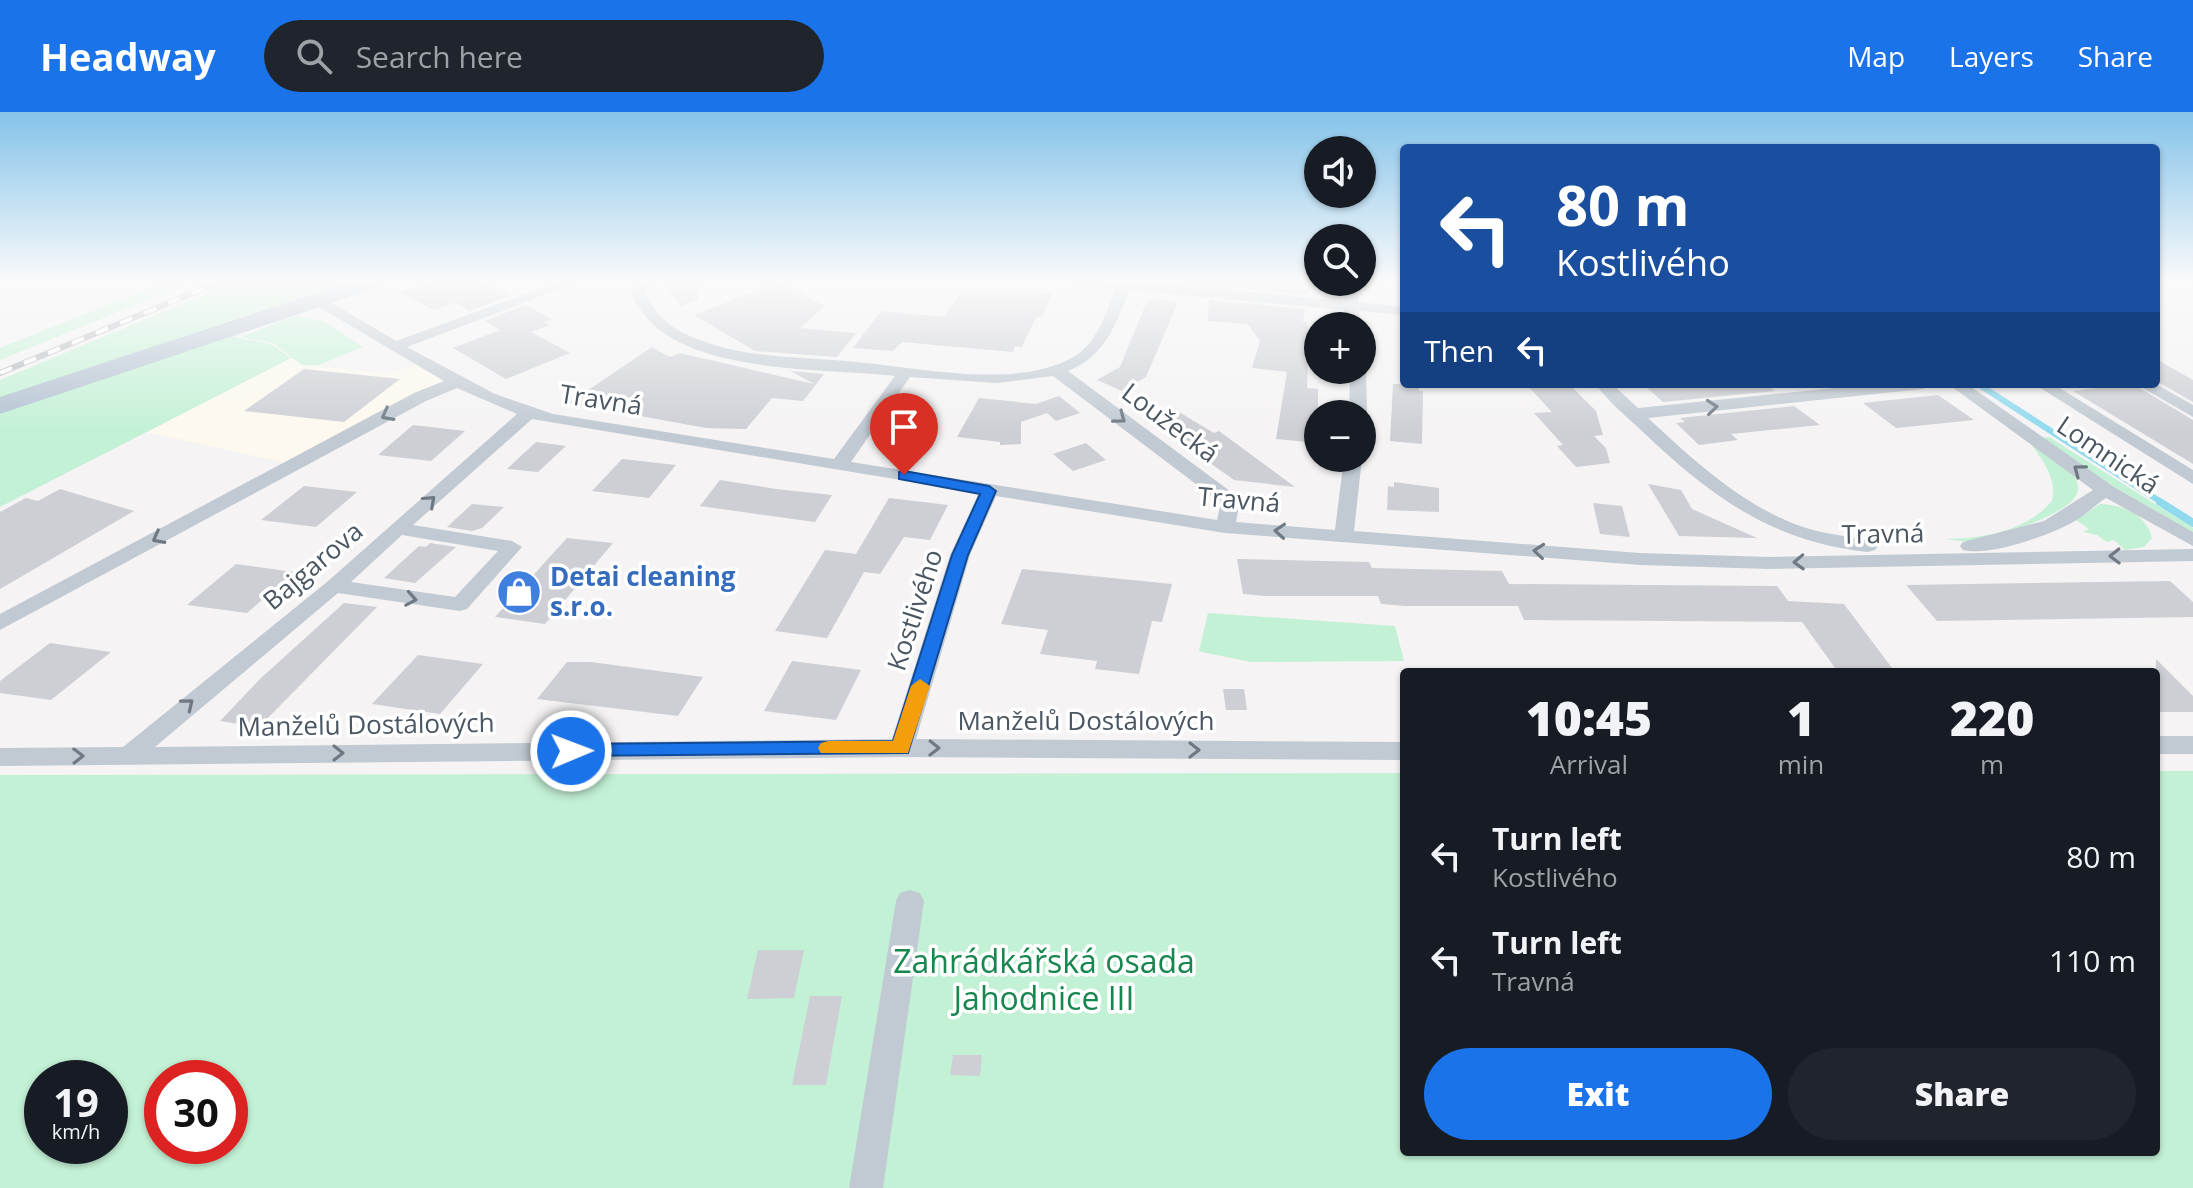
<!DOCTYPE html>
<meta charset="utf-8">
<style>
:root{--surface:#171b24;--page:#20242c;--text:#f1f3f6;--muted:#9ea1a6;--accent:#1a73e8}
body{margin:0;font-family:"Open Sans",sans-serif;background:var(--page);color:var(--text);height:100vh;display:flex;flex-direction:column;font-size:30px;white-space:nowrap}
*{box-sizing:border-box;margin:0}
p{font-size:26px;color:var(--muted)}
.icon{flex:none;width:44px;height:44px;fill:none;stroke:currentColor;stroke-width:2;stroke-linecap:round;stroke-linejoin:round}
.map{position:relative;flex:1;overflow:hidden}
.drawer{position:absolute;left:1400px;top:556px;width:760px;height:488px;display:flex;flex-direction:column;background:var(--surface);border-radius:8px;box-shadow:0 2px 6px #0004}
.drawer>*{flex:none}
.hud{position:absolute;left:1400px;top:32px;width:760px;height:244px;border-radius:8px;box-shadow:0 2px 6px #0004;background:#1a4fa0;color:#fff;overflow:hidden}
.controls{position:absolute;left:1304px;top:24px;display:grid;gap:16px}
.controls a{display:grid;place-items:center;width:72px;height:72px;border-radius:50%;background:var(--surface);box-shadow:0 2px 6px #0004;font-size:40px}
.speed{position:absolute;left:24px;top:948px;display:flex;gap:16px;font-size:40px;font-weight:700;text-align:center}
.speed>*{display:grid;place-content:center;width:104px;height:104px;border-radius:50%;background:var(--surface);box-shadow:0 2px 6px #0004;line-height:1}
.speed small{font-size:20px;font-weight:400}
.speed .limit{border:12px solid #d22;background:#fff;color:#111}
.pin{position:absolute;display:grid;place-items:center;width:68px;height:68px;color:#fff;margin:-82px -34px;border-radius:50% 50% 50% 0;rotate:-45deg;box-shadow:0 0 8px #0007}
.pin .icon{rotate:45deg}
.me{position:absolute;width:88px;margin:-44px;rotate:89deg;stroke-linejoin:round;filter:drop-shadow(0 0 6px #0008)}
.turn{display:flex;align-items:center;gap:28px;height:168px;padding:0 24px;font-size:36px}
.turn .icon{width:104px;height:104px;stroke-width:2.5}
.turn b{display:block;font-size:56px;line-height:68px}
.then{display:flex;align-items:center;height:76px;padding:0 24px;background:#0003;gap:16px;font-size:30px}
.eta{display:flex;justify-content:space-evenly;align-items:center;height:136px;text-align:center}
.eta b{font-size:48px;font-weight:800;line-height:56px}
.action{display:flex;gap:16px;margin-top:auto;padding:16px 24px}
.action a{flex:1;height:92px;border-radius:48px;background:var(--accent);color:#fff;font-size:32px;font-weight:800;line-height:92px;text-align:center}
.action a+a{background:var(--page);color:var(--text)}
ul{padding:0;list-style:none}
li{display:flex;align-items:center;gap:24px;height:104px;padding:0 24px}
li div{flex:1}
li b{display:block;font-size:30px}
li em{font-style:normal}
header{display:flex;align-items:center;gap:48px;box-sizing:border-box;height:112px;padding:0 40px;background:var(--accent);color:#fff}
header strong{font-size:38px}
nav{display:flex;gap:44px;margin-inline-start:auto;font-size:28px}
.search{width:560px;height:72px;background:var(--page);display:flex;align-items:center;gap:20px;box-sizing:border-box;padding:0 28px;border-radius:44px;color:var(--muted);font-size:30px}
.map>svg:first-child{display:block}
.commercial{fill:#fdf9ef}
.green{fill:#c3f1d5;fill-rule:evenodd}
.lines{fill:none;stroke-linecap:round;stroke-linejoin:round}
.stream-far1{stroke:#90daee;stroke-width:6}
.stream{stroke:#90daee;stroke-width:8}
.building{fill:#cdcfd5}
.minor{fill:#c1cad2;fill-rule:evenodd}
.primary{fill:#b3c2d1;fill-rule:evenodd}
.rail-casing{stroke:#b5b8bd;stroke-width:6}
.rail{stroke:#fff;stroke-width:4;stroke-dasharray:13;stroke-linecap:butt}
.oneway{stroke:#6e7983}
.route{fill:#1a73e8;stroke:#114b97;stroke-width:2}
.slow{fill:#f59e0b}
.labels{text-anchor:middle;stroke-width:7;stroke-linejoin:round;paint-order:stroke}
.street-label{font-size:26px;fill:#4a5661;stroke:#fff}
.shop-label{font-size:26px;font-weight:bold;fill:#366cbe;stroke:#fff;text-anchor:start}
.near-park-label{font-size:32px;fill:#17864f;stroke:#fff}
</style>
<header>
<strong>Headway</strong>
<div class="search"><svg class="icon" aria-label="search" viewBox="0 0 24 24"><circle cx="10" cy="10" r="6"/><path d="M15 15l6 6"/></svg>Search here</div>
<nav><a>Map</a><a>Layers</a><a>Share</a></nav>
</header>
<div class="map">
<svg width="2193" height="1076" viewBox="0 0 2193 1076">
<rect width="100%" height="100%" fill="#f5f3f3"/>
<path class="commercial" d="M291,246L302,253L386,261L425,251L457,270L295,353L147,320Z"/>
<path class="green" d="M167,169H194L0,248V236Z
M237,169H347L0,287V268Z
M295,204L323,209L363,235L319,253H302L273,231L241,225Z
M230,224L271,232L291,246L0,395V301Z
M2049,325L2193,416V420L2114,375L2040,326Z
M2028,328C2044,337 2080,355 2078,378C2075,402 1992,427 1970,429C1963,430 1954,428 1946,427C1985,426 2025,420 2052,389C2058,366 2041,346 2028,328Z
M2100,392C2123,393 2146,402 2152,426L2144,435L2125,438L2114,428L2107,430L2097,423L2083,420L2089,417L2076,408Z
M1208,501L1395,514L1404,549L1251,550L1206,541L1199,539Z
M2156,659H2193V1076H0V663L1404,661V1040H2156ZM42,966H110V1034H42ZM162,966H230V1034H162Z"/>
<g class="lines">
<path class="stream-far1" d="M1978,272L2164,392"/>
<path class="stream" d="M2160,390L2193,411"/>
</g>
<path class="building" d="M434,169H481L510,184L469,199L456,191L434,198L399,180Z
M662,169H699L698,187L681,194Z
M1210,169H1311L1308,183L1209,173Z
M780,170L825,194L800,216L856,221L837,245L755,239L694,203Z
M1001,177L1053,182L1041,205H1036L1022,235L1015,234L1013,240L902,230L893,239L853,236L881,199L944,205L962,178L999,181Z
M1155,187L1178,190L1146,265L1122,279L1097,268L1120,255L1147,189Z
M1209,188L1305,197L1303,210H1307L1309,227L1307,276L1318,277V331L1276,327L1287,260L1252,256L1260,229L1248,212L1208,209Z
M526,193L552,207L544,210L550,213L531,220L570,241L506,267L453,236L500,218L485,209Z
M652,235L670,245L680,241L814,272L791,259L824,262L803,289L772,286L746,317L706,316L569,291Z
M2156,247L2193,268V290L2156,269Z
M304,257L400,267L344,310L244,299Z
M1393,272H1419V279H1423L1422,332L1390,329Z
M1526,272H1569L1596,299L1603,323L1594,324L1606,336L1610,351L1576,355L1557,334L1563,333L1534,301L1552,300Z
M1643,272H1765L1775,279L1663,290Z
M2133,272L2193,308V352L2073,279Z
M1938,283L1974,308L1896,316L1863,291Z
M1059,284L1080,301L1056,309L1047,301L1021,310V332L1000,333V330L957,325L979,286L1036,292Z
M1794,294L1820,313L1731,322L1738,328L1699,333L1676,311L1685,310L1680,306Z
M1179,300L1214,321L1219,319L1295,375L1234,368L1151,309Z
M413,313L465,319L431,349L378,343Z
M536,330L566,334L538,360L507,357Z
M1086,331L1106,348L1073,359L1053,342Z
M622,347L676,353L649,386L592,379Z
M720,368L776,377L832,383L815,410L700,394Z
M1394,370L1439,376V400L1387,398L1388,374L1394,375Z
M1648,372L1681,378L1692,397L1757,426L1679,424Z
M304,374L357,380L316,415L261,408Z
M60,377L134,399L0,477V400L26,386L38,389Z
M889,386L948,393L930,428L904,425L880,462L864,460L827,526L775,519L825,438L856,442Z
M1593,391L1622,394L1630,425L1600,422Z
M472,392L504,395L482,416L472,419L447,415Z
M567,426L613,431L545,512L495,505Z
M430,431L456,435L415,471L384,466L419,434L426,435Z
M1237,447L1369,450L1372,456L1502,459L1509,472L1777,474L1788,489L1844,492L1895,560H1838L1802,510L1524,508L1518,494H1405L1381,492L1378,484H1266L1243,482Z
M236,452L294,460L247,501L187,493Z
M1022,457L1172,472L1162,510L1152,509L1139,562L1095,557L1097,549L1040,542L1048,518L1001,512Z
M2170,469L2193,490V505L1937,509L1906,473Z
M344,491L377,495L259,615L220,609L261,566Z
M50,531L111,540L51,588L0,581V569Z
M418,543L483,552L440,602L372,592Z
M2156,547L2193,584V600H2156Z
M792,549L861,558L836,608L764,599Z
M567,550H591L703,565L678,604L537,587Z
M1223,577H1244L1247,598H1226Z
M758,838H804L794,886L747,887Z
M810,884H842L826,973H792Z
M953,943H982L980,964L950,963Z"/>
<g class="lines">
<path class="minor" d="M561,169H581L407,235L495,282L553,302L834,347L895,264C821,255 664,265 632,182L637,169H651L646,182C657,207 675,219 700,228C749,247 805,245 857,250C920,256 1019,278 1075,244C1098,230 1106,200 1115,177L1077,173L1070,169H1133L1344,189L1343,170H1357L1359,190L1404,195V203L1359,199L1361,214H1345L1344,198L1129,178C1116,213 1105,244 1068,259L1238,385L1240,389L1236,410L1335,418L1344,346H1362L1354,419L1640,441L1770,445L2193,437V449L1770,457L1640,453L1225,421L996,384L970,443L916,627L1404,630V648L901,645L0,654V636L123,635L327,470L517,302L457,276L426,289L0,518V502L414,281L444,269L312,191V185H322L396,229ZM1053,264L1221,391L1217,408L851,350L910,265L997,271ZM532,307L979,381L950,443L892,627L155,635L338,481L460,499L467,497L522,435L512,429L413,413ZM402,423L498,439L455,485L351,470Z
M1362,254L1366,258L1367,302L1362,306V302H1349L1350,258H1362Z
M1595,272H1612L1638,296L1875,272H1931L1923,277L1648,306C1693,348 1744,395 1803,415C1827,423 1851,424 1875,430L1878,434L1875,438L1868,440C1773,430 1711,385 1643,320C1627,305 1609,290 1595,272Z
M1948,272H1967L2114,375L2193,420V434L2106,386C2095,393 2086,403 2075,409C2051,423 1989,445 1963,438L1960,434L1963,430L2044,409L2093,378Z
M2034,272H2053L2193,358V372Z
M2136,272H2156L2193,293V305Z
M2156,624H2193V642H2156Z
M910,778L920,781L924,789L883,1076H849L896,789L900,781Z"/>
<path class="primary" d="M352,169H385L382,174L0,302V285Z"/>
<g class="rail-casing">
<path id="rail" d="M0,261L222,169"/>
</g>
<use href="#rail" class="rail"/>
</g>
<defs><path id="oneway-chevron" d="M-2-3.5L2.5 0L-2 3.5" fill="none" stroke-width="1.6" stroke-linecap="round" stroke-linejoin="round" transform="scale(2)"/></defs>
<g class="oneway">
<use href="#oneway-chevron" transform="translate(1712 295) rotate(-5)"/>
<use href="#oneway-chevron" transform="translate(387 303) rotate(152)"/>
<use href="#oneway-chevron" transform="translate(1120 306) rotate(37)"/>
<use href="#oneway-chevron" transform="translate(2079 358) rotate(-143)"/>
<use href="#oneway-chevron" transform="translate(430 389) rotate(-42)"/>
<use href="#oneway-chevron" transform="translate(1280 419) rotate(-176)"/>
<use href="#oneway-chevron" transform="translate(158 426) rotate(152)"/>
<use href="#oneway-chevron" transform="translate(1539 439) rotate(-175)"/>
<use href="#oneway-chevron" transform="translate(2115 444) rotate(179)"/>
<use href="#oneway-chevron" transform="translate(1799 450) rotate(178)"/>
<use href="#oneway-chevron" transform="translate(411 487) rotate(10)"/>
<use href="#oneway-chevron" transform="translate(188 592) rotate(-39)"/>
<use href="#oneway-chevron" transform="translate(934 636) rotate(1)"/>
<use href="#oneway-chevron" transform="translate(1194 638)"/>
<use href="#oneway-chevron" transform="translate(338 641)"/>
<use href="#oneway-chevron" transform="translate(78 644) rotate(-1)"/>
</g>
<linearGradient id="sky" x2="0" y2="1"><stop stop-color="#85c3ea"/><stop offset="0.53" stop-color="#fafafa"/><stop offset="1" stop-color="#fafafa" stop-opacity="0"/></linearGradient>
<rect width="2193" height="320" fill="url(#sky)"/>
<path class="route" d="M904,359L989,374L996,379L968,443L908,641L564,644L561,639L564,634L571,632L893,629L952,443L980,382L899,367V360Z"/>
<path class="slow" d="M920,567L930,574L908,641H821L818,636L821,631L828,629H893L911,574Z"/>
<defs>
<g id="shop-disc" transform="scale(2.3)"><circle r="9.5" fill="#3f7fe0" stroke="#fff"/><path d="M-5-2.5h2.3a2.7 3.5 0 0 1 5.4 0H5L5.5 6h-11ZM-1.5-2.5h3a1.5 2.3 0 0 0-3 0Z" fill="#fff"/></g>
</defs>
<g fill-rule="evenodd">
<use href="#shop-disc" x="519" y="480"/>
</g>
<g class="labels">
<g class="street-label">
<text transform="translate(601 288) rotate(9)" y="9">Travná</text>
<text transform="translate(1170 311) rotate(37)" y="9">Loužecká</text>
<text transform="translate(2108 343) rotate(34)" y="9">Lomnická</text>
<text transform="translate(1239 388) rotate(5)" y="9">Travná</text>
<text transform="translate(1883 422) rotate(-1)" y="9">Travná</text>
<text transform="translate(313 454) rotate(-40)" y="9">Bajgarova</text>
<text transform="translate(915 498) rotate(-72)" y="9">Kostlivého</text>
<text x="1086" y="618">Manželů Dostálových</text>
<text transform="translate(366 613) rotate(-1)" y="9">Manželů Dostálových</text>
</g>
<g class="shop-label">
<text x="550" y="474">Detai cleaning<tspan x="550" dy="30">s.r.o.</tspan></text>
</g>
<g class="near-park-label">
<text x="1044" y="861">Zahrádkářská osada<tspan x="1044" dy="37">Jahodnice III</tspan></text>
</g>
</g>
</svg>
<div class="controls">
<a><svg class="icon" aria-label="sound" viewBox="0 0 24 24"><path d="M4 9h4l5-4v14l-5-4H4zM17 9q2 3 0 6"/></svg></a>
<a><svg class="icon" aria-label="search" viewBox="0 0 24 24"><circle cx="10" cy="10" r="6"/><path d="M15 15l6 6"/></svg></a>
<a>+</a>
<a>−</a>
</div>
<div class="speed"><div>19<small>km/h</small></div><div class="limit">30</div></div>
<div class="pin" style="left:904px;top:363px;background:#d93025"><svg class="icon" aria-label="arrive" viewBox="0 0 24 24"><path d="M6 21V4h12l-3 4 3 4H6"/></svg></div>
<svg class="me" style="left:571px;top:639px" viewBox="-20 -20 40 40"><circle r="17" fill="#1a73e8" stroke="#fff" stroke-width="3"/><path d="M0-11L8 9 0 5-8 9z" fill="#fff"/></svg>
<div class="hud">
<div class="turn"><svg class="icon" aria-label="left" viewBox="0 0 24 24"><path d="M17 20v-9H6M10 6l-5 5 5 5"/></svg><div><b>80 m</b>Kostlivého</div></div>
<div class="then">Then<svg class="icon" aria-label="left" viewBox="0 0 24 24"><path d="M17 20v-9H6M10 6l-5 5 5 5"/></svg></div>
</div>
<section class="drawer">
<div class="eta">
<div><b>10:45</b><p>Arrival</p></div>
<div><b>1</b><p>min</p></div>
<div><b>220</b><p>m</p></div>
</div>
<ul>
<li><svg class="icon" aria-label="left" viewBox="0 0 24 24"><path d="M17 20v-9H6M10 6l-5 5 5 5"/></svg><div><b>Turn left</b><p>Kostlivého</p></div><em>80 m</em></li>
<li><svg class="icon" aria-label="left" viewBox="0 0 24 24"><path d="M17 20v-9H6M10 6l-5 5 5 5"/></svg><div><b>Turn left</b><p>Travná</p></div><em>110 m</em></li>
</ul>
<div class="action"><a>Exit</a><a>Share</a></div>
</section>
</div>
